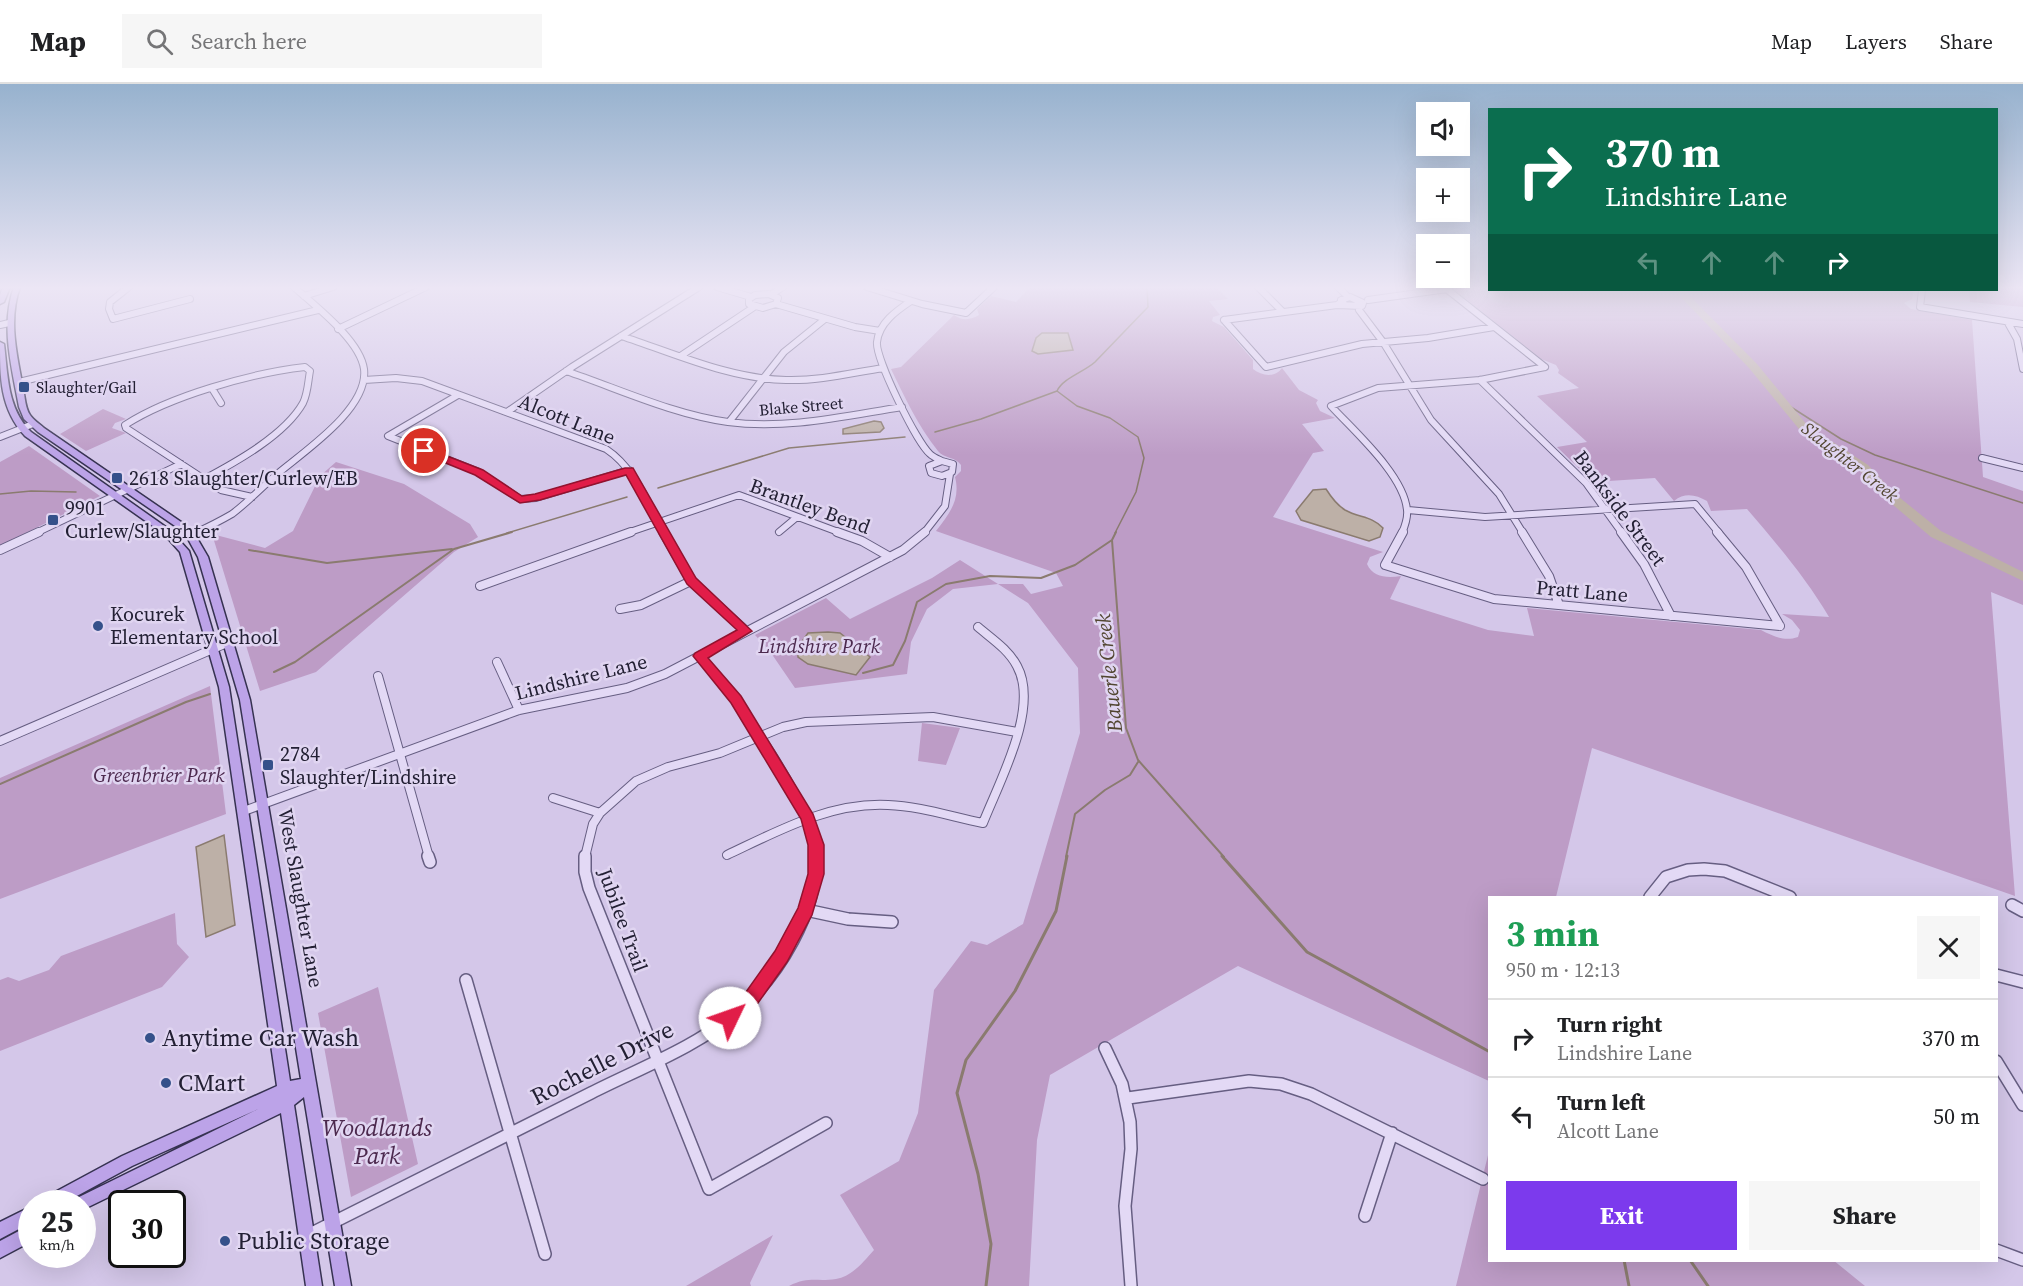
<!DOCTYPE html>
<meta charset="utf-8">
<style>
:root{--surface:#fff;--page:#f6f6f6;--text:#202124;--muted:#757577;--line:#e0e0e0;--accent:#7c3aed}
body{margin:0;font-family:"Source Serif 4",serif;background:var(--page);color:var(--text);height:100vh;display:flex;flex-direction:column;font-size:22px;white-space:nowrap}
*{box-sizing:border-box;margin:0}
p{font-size:20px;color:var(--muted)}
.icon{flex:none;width:33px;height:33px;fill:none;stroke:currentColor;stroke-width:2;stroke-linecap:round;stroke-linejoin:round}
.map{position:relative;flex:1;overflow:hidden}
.details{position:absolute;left:1488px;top:812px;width:510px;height:366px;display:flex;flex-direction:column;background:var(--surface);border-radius:0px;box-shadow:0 6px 24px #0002}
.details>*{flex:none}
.banner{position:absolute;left:1488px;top:24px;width:510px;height:183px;border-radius:0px;box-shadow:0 6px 24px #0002;background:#0b6e4f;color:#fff;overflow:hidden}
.tools{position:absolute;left:1416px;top:18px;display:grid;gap:12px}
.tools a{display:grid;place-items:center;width:54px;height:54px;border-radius:0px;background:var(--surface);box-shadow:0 6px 24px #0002;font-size:30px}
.speed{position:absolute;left:18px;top:1106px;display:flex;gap:12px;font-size:30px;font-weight:700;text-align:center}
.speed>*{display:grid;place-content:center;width:78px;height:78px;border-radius:50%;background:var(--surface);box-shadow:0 6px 24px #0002;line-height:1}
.speed small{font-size:15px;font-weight:400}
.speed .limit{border:3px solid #111;border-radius:9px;background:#fff;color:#111}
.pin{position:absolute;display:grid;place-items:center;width:51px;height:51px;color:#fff;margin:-26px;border:3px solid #fff;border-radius:50%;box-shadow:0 2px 6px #0007}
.me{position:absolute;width:66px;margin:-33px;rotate:48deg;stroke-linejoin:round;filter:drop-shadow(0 0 4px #0008)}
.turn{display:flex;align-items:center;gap:21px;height:126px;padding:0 18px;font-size:27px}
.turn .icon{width:78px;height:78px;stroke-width:2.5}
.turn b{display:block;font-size:42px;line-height:51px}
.lanes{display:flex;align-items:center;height:57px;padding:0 18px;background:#0003;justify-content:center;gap:30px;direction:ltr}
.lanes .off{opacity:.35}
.round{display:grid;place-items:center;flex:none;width:63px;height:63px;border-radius:0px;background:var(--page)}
.overview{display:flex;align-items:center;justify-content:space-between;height:102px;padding:0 18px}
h1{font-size:36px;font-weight:700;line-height:45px;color:#1e9e55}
.primary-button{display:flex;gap:12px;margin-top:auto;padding:12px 18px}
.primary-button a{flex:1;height:69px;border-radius:0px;background:var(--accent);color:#fff;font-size:24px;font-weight:700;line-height:69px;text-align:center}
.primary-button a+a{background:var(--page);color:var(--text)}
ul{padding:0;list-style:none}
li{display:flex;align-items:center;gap:18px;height:78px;padding:0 18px;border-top:2px solid var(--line)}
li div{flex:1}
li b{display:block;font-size:22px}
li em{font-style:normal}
header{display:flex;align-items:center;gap:36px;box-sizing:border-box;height:84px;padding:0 30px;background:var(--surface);border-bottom:2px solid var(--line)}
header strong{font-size:28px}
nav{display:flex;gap:33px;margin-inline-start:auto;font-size:21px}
.search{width:420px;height:54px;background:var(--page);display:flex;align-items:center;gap:15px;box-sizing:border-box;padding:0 21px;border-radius:0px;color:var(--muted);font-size:22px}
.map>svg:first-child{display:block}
.green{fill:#bd9cc6}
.water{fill:#bdb0a7;stroke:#8a7b6f;stroke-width:1.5}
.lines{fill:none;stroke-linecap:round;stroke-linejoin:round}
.stream-far2{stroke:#8a7b6f;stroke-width:1.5}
.stream-far1{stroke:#8a7b6f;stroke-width:2}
.stream{stroke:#8a7b6f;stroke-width:3}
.river{fill:#bdb0a7;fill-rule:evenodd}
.minor-far2-casing{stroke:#665e82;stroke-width:8}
.minor-far1-casing{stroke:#665e82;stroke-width:10}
.minor-casing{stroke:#665e82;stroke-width:14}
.major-casing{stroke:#363251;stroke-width:3}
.minor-far2{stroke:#e3d9f5;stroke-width:6}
.minor-far1{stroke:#e3d9f5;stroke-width:8}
.minor{stroke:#e3d9f5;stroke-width:11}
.major{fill:#bca3e8;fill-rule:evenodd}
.route{fill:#e11d48;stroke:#92132f;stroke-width:1.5}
.poi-dot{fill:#35518a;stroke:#e0d5f1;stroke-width:2}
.labels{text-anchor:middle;stroke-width:5;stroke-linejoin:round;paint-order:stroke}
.far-poi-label{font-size:16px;fill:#232034;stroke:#e0d5f1;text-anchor:start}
.far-street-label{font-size:16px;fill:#232034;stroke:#e0d5f1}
.far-water-label{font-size:18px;font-style:italic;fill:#524631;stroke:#e0d5f1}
.street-label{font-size:20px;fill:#232034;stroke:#e0d5f1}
.poi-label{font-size:20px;fill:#232034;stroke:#e0d5f1;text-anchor:start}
.park-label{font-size:20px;font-style:italic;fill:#4c294e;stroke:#e0d5f1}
.water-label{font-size:21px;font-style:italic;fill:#524631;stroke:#e0d5f1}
.near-poi-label{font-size:24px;fill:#232034;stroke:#e0d5f1;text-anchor:start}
.near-street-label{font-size:24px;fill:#232034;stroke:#e0d5f1}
.near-park-label{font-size:24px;font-style:italic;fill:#4c294e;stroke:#e0d5f1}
</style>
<header>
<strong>Map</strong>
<div class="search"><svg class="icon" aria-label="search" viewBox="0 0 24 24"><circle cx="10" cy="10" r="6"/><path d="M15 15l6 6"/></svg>Search here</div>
<nav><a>Map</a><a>Layers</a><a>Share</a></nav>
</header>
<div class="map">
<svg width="2023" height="1202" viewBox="0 0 2023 1202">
<rect width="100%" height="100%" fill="#d4c7e9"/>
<path class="green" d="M1030,203H1216L1228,215L1209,217L1220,231L1213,233L1212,237L1224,243L1253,276V285C1262,292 1275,294 1282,284L1299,306L1318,316L1316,319L1320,327L1335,334L1302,340L1324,367L1313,369L1273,433L1383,468L1370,473L1367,480C1373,494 1388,494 1401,492L1390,515L1488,546L1534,552L1527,524L1761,546C1773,552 1784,558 1798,553L1800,546L1792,536L1782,530L1829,533C1806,494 1777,460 1747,425L1711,427L1707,417C1696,411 1685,408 1674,417L1655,394L1593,398L1557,363L1587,358L1537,312L1579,304L1558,289L1559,286L1556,281L1541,275L1451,203H1489L1490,206H1914L1912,215L1904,219L1911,225L1972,236L1983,393L2023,407V521L1991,508L2015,812L1592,664L1556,813H1490L1489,997L1238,882L1050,991L1037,1056L1029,1202H789C809,1192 816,1198 836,1195C853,1192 864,1177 874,1166L840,1111L899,1077L918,1029L934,906L971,857L987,861L1023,840L1080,649L1078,584L1028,519L998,500L953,505L927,525L911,558L907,590L795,604L769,566L755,551L826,514L850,535L932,494L960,476L998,500H1023L1031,510L1063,502L1056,489L936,447C949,430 961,416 955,393L961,387V381C955,372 944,375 938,367C918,342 905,314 891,285L901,283L954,231C962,237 971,236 979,231L977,225L991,212L1016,218Z
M1997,203H2023V223L1970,218L1969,206H1996Z
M103,325L126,335L115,339L112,344L126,349L86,367L60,350Z
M29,362L100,412L0,462V378Z
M336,378L404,400L470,440L478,453L454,468L316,588L260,607L212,450L265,464L293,447L320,392Z
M210,602L226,730L0,815V694Z
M922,639L960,644L946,681L918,677Z
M175,829L177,860L189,873L162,903L0,967V896L8,893L19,897L49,886L61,872Z
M378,903L418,1080L351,1113L318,929Z
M1489,1067L1490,1176H1833L1865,1202H1456Z
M773,1151L750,1199L751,1202H686Z"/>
<path class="water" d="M1042,249H1068L1073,266L1038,270L1032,267L1036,254Z
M874,337L881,338L884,344L880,348L843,350V345Z
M1326,405C1331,413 1337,421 1345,426C1359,434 1372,432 1383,444L1380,453L1369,457L1301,436L1296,427L1313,406Z
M828,548L840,549L870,573L856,591L808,580L798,573V563L808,549Z
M224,751L235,841L206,853L196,763Z"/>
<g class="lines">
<path class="stream-far2" d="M1780,316L1841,355L1875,371L2023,419
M935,348L981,335L1057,307
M658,404L789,364L905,353
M0,410L31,407L76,408
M507,449L627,413
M1115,449L1136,408L1144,374L1138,353L1110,334L1077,322L1057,307C1063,294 1084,288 1095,278L1148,223L1147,203"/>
<path class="stream-far1" d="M1116,448L1112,456L1126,644L1138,676L1224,773
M249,466L327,479L452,465
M274,588L295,578L454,465L512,448
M863,589L893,581L905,557L917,518L946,500L990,492L1041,494L1075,481L1112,456
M0,700L186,618L210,610
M1066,773L1075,730L1105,706L1130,691L1138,678"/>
<path class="stream" d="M1222,772L1307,868L1490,968
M1624,1176L1629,1202
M1690,1176L1708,1202
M986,1202L991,1160L978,1090L957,1009L966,976L1015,907L1056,827L1067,772"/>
<path class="river" d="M1674,206H1684L1757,280L1807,341L1868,381L1894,409L1941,447L2023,488V497L1931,453L1886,415L1860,387L1799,345L1749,284Z"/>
<g class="minor-far2-casing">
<path id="minor-far2" d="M129,203L110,218L109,225L113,235L190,215
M717,203L751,213
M867,203L922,220L966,229L994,203
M1258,203L1283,228
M1338,203L1346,211
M1444,203L1545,283
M1922,206L1920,223L2023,240
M769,210L778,214L776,220L763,224L749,220V215L755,211Z
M772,210L783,203
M304,212L333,203
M1368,216L1447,205
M911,217C896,227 879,239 877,258C875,274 917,359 930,370C933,373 938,375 942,377
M1340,219L1337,221L1362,222L1363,219L1350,213L1341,216L1345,221
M776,220L855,243L880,247
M1359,226L1383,258L1431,336L1499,410L1523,449
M1224,236L1266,283L1362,260L1428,254L1494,243
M1224,236L1337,221
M2008,239L2017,255L2023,285
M0,241L9,239
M338,245L426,203
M621,252C674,269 729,295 786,296C819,297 851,289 883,284
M682,271L754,223
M305,283L310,287C308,297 308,309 303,319C285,351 236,378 204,395L126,344L125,341C170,312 252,289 305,283Z
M566,287C619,305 672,330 728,338C786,346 845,332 902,323
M364,296L396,294L422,297L606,365C635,384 648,420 664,449
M1480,296L1586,399L1622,449
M19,298L318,226
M213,306L221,319
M458,311L388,352L479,388L520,415L536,414L629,386
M507,328L572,283L699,203
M729,338L784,268L825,235
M0,353L33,340
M1982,374L2023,384
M942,377L953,380L952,388L942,392L931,389L929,382Z
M204,395L221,406L252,413
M1408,426L1485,433L1695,420L1719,449
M779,448L797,433
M36,449L181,380
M195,449C208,443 220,437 232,430C248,418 261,404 276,391C303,368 369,325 364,285C360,256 315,222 294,203
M627,449L739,411L841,449
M924,449L945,422L950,390
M1402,449C1405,442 1408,434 1407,426C1404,391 1354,347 1331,322L1378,304L1480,296L1545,283"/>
</g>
<g class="minor-far1-casing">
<path id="minor-far1" d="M663,448L691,497L746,547
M837,448L862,457L890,473
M1403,448L1385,481L1494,515L1780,542
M1522,448L1549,492L1559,521
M1621,448L1644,480L1671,532
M1717,448L1746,483L1780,542
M191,451L199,448
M0,466L39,448
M480,502L631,448
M620,525L641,521L691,497
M700,572C734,612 816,723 816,773
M497,578L519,626
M378,592L429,773
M0,657L229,558
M553,714L600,729
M244,727L519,626L627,604L665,590L903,466L925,448
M727,771C778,747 830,718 888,721C920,722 952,733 983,739C999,698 1040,624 1017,582C1008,565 992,555 978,543
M585,773L593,740L600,729L636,697L668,683L720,669L783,643L806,638L933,633L1017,648"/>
</g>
<g class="minor-casing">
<path id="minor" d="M428,772L430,778
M585,772V788L589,804L709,1105L826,1039
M1650,813L1666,793L1688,786L1704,785L1725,787L1790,813
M2012,821L2023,827
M806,826L848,835L892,838
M1996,891L2023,898
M466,896L545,1170
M1105,964L1122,1000L1130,1038L1131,1065L1125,1122L1131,1202
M1996,977L2023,1021
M1128,1014L1249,997L1281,1000L1311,1010L1483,1095
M1365,1132L1392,1049
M306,1152C401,1104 496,1057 591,1009C638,985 699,962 738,927C779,891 817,828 816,772
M1996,1166L2023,1176"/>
</g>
<g class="major-casing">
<path id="major" d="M3,203H10L4,218L0,220V211Z
M14,203H20C8,236 17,271 23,304C25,313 25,324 30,331C33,336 40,340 44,344L184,440L194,449L208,473L250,616L351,1202H335L304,1013L294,1021L322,1202H306L281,1029L82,1126V1119H74L77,1114L258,1025L132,1082L64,1119H41L44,1114L122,1072L277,1002L219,603L180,468L164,450L25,352C0,325 0,293 0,258L4,260C8,292 7,324 31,348L170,446L189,467L229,603L290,997L301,995L240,616L198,473L187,453L178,444L38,348L24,335L19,323C12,284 0,242 14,203Z
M32,1122V1138L0,1155V1138Z
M32,1140V1157L0,1174V1157Z"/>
</g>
<use href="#minor-far2" class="minor-far2"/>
<use href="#minor-far1" class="minor-far1"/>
<use href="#minor" class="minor"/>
<use href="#major" class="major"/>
</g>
<linearGradient id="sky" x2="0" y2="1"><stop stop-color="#97b2ce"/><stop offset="0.55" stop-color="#ece6f5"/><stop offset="1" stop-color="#ece6f5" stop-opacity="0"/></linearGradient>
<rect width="2023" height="371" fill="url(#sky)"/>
<path class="route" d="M424,363L483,386L522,412L535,410L625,384H633L696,494L752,547L708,574L741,612L813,730L824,761V790L812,831L787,878L758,919L736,940L730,942L723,940L721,934L723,928L746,908L775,867L798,824L808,790V761L801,735L731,619L693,572L695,569L737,546L687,500L626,391L540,416L520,419L475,391L421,369L419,367Z"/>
<g class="poi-dot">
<rect x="18" y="297" width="12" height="12" rx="3"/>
<rect x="111" y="388" width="12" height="12" rx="3"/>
<rect x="47" y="430" width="12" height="12" rx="3"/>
<circle cx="98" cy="542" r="6"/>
<rect x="262" y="675" width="12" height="12" rx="3"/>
<circle cx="150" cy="954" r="6"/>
<circle cx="166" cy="999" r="6"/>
<circle cx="225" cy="1157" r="6"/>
</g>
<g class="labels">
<g class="far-poi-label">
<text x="36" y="309">Slaughter/Gail</text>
</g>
<g class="far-street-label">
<text transform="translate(801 322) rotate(-5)" y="6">Blake Street</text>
</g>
<g class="far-water-label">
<text transform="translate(1850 378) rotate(38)" y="6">Slaughter Creek</text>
</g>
<g class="street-label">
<text transform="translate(567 335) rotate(22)" y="7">Alcott Lane</text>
<text transform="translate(810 422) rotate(20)" y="7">Brantley Bend</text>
<text transform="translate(1620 424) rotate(53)" y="7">Bankside Street</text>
<text transform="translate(1582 507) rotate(5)" y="7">Pratt Lane</text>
<text transform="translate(581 593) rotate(-14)" y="7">Lindshire Lane</text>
<text transform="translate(301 814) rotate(80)" y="7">West Slaughter Lane</text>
<text transform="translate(623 836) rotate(70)" y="7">Jubilee Trail</text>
</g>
<g class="poi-label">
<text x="129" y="401">2618 Slaughter/Curlew/EB</text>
<text x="65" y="431">9901<tspan x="65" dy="23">Curlew/Slaughter</tspan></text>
<text x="110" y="537">Kocurek<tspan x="110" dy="23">Elementary School</tspan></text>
<text x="280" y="677">2784<tspan x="280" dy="23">Slaughter/Lindshire</tspan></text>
</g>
<g class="park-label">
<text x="819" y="569">Lindshire Park</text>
<text x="159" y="698">Greenbrier Park</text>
</g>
<g class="water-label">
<text transform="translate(1109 589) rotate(-96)" y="7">Bauerle Creek</text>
</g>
<g class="near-poi-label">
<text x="162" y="962">Anytime Car Wash</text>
<text x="178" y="1007">CMart</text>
<text x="237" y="1165">Public Storage</text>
</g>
<g class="near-street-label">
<text transform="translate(602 979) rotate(-27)" y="8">Rochelle Drive</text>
</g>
<g class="near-park-label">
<text x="377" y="1052">Woodlands<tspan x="377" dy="28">Park</tspan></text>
</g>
</g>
</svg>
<div class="tools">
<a><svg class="icon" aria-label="sound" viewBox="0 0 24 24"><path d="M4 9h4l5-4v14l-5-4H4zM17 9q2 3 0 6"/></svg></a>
<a>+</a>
<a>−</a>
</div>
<div class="speed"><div>25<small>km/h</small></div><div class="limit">30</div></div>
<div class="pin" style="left:424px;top:367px;background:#d93025"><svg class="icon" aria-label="arrive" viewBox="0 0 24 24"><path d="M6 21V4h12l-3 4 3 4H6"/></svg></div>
<svg class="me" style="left:730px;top:934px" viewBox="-20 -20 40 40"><circle r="19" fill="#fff"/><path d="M0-13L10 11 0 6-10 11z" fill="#e11d48"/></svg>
<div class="banner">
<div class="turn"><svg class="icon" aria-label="right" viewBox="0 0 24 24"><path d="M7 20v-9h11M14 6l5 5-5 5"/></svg><div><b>370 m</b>Lindshire Lane</div></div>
<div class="lanes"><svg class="icon off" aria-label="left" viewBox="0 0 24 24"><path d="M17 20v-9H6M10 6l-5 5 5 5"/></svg><svg class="icon off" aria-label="ahead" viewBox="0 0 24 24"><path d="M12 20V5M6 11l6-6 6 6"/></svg><svg class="icon off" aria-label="ahead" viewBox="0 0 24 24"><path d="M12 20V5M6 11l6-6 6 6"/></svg><svg class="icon" aria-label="right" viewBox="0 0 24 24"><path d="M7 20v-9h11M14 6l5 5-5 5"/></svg></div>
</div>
<section class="details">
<div class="overview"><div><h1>3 min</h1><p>950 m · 12:13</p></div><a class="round"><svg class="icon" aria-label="close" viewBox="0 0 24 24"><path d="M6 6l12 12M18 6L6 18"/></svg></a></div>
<ul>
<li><svg class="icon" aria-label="right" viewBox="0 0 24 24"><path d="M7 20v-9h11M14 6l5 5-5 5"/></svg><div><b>Turn right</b><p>Lindshire Lane</p></div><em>370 m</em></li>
<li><svg class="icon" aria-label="left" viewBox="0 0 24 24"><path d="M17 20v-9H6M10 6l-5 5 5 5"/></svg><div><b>Turn left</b><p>Alcott Lane</p></div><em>50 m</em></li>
</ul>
<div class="primary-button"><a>Exit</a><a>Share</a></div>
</section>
</div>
